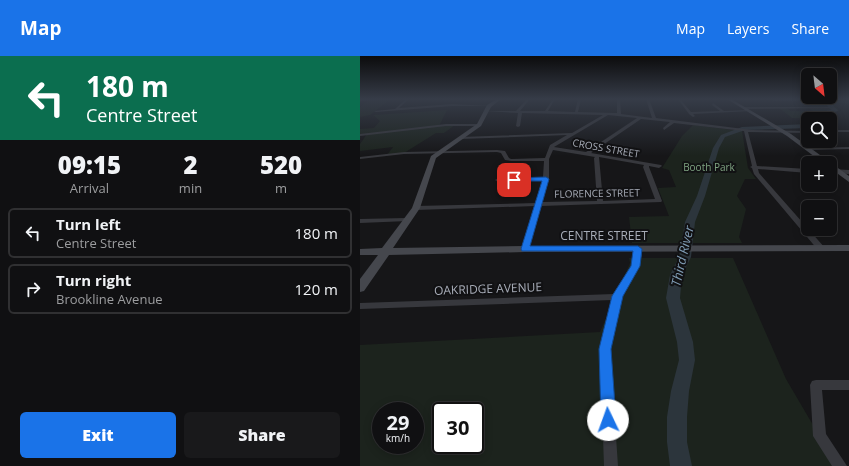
<!DOCTYPE html>
<meta charset="utf-8">
<style>
:root{--surface:#101012;--page:#19191b;--text:#f1f3f6;--muted:#9c9d9f;--line:#303032;--accent:#1a73e8}
body{margin:0;font-family:"Open Sans",sans-serif;background:var(--page);color:var(--text);height:100vh;display:flex;flex-direction:column;font-size:15px;white-space:nowrap}
*{box-sizing:border-box;margin:0}
p{font-size:13px;color:var(--muted)}
.icon{flex:none;width:22px;height:22px;fill:none;stroke:currentColor;stroke-width:2;stroke-linecap:round;stroke-linejoin:round}
.map{position:relative;flex:1;overflow:hidden}
.sheet{display:flex;flex-direction:column;background:var(--surface);width:360px}
.sheet>*{flex:none}
.banner{background:#0b6e4f;color:#fff;overflow:hidden}
.needle{width:26px;rotate:152deg}
.fabs{position:absolute;left:441px;top:12px;display:grid;gap:8px}
.fabs a{display:grid;place-items:center;width:36px;height:36px;border-radius:6px;background:var(--surface);box-shadow:0 2px 10px #0003,0 0 0 1px var(--line);font-size:20px}
.speed{position:absolute;left:12px;top:346px;display:flex;gap:8px;font-size:20px;font-weight:700;text-align:center}
.speed>*{display:grid;place-content:center;width:52px;height:52px;border-radius:50%;background:var(--surface);box-shadow:0 2px 10px #0003,0 0 0 1px var(--line);line-height:1}
.speed small{font-size:10px;font-weight:400}
.speed .limit{border:2px solid #111;border-radius:6px;background:#fff;color:#111}
.pin{position:absolute;display:grid;place-items:center;width:34px;height:34px;color:#fff;margin:-17px;border-radius:8px;box-shadow:0 2px 6px #0006}
.me{position:absolute;width:44px;margin:-22px;rotate:357deg;stroke-linejoin:round;filter:drop-shadow(0 0 3px #0008)}
.turn{display:flex;align-items:center;gap:14px;height:84px;padding:0 20px;font-size:18px}
.turn .icon{width:52px;height:52px;stroke-width:2.5}
.turn b{display:block;font-size:28px;line-height:34px}
.eta{display:flex;justify-content:space-evenly;align-items:center;height:68px;text-align:center}
.eta b{font-size:24px;font-weight:800;line-height:28px}
.cta{display:flex;gap:8px;margin-top:auto;padding:8px 20px}
.cta a{flex:1;height:46px;border-radius:6px;background:var(--accent);color:#fff;font-size:16px;font-weight:800;line-height:46px;text-align:center}
.cta a+a{background:var(--page);color:var(--text)}
ul{padding:0;list-style:none}
li{display:flex;align-items:center;gap:12px;height:50px;margin:0 8px 6px;padding:0 12px;border:2px solid var(--line);border-radius:6px}
li div{flex:1}
li b{display:block;font-size:15px}
li em{font-style:normal}
header{display:flex;align-items:center;gap:24px;box-sizing:border-box;height:56px;padding:0 20px;background:var(--accent);color:#fff}
header strong{font-size:19px}
nav{display:flex;gap:22px;margin-inline-start:auto;font-size:14px}
main{display:flex;flex:1;min-height:0}
.map>svg:first-child{display:block}
.green{fill:#1c231d;fill-rule:evenodd}
.lines{fill:none;stroke-linecap:round;stroke-linejoin:round}
.river{fill:#2c353c;fill-rule:evenodd}
.street{fill:#37383d;fill-rule:evenodd}
.secondary{fill:#45474d;fill-rule:evenodd}
.route{fill:#1a73e8;stroke:#114b97}
.labels{text-anchor:middle;stroke-width:4;stroke-linejoin:round;paint-order:stroke}
.far-street-label{font-size:10px;fill:#a8adb8;stroke:#111113}
.far-park-label{font-size:10px;fill:#7fa381;stroke:#111113}
.street-label{font-size:12px;fill:#a8adb8;stroke:#111113}
.water-label{font-size:13px;font-style:italic;fill:#7f9bb3;stroke:#111113}
</style>
<header>
<strong>Map</strong>
<nav><a>Map</a><a>Layers</a><a>Share</a></nav>
</header>
<main>
<section class="sheet">
<div class="banner">
<div class="turn"><svg class="icon" aria-label="left" viewBox="0 0 24 24"><path d="M17 20v-9H6M10 6l-5 5 5 5"/></svg><div><b>180 m</b>Centre Street</div></div>
</div>
<div class="eta">
<div><b>09:15</b><p>Arrival</p></div>
<div><b>2</b><p>min</p></div>
<div><b>520</b><p>m</p></div>
</div>
<ul>
<li><svg class="icon" aria-label="left" viewBox="0 0 24 24"><path d="M17 20v-9H6M10 6l-5 5 5 5"/></svg><div><b>Turn left</b><p>Centre Street</p></div><em>180 m</em></li>
<li><svg class="icon" aria-label="right" viewBox="0 0 24 24"><path d="M7 20v-9h11M14 6l5 5-5 5"/></svg><div><b>Turn right</b><p>Brookline Avenue</p></div><em>120 m</em></li>
</ul>
<div class="cta"><a>Exit</a><a>Share</a></div>
</section>
<div class="map">
<svg width="489" height="410" viewBox="0 0 489 410">
<rect width="100%" height="100%" fill="#161618"/>
<path class="green" d="M459,43L489,46V48L473,46L479,55L455,59V61L461,63L432,62L419,52H426L431,55H453L448,52H472L467,46Z
M9,44H29L10,59L0,61V51Z
M87,54L79,70L95,69L84,77H76L44,97L27,99L33,91L0,95V88L7,78L0,79V73L14,72L20,65L13,59Z
M333,69L382,75L388,112L396,123H385L377,140L386,153L379,181L382,187H272L269,161L309,160L298,132L316,131L309,114L302,112L322,80Z
M269,202H373L426,323L477,410H0V289L240,276L270,207ZM21,355H55V389H21ZM81,355H115V389H81Z"/>
<g class="lines">
<path class="river" d="M458,43L469,45L478,55L456,60L461,63H454L449,60V58L471,54L465,47Z
M448,68V72L385,74L365,81L359,92L345,140L335,166L331,201L322,219L320,242L333,286L335,304L329,335L327,361V386L332,410H310L307,386V361L311,335L319,304L317,286L306,242L310,219L319,201L325,166L337,140L353,92L361,79L382,71Z"/>
<path class="street" d="M0,43H39L0,45Z
M46,43H49L39,52L92,48L131,50H92L16,56L14,55L35,53Z
M167,43H170L160,55H185L193,43H195L188,55L215,56L218,43H221L218,56L257,57V43H260L261,58L292,62L286,43H289L296,62L392,74L448,75V77L388,76L397,110L448,113V117L398,113L399,117L465,192L464,194H458L394,118L392,112L390,111L392,110L384,75L314,67L304,74L303,72L310,66L281,63L231,97L301,109L302,110L299,112L289,110V111L302,145L301,146L181,150L169,193L165,195L161,193L175,150L56,154L53,152L56,150L176,147L183,125L138,126L135,124L138,122L183,121L184,105H151L145,104L141,97L137,96L44,98L0,103V101L44,96L137,94L145,95L149,102L151,103L185,102L190,89L207,79L100,83L98,82L100,81L212,77L243,59L162,57L160,70L158,71L156,70L158,57L125,55H156ZM248,59L277,62L226,96L194,91ZM193,94L235,101L234,102L237,145L182,146L189,123V103ZM239,101L284,109L283,111L295,143L243,145Z
M318,43H320L331,56L360,55L352,49L353,47L364,55L389,54L391,55L333,58L335,60L333,61L329,58Z
M414,43H459L461,44L413,45Z
M384,51H469L471,52L383,53Z
M86,68H119L121,69L119,70H86L0,80V78Z
M470,74H489V76H470Z
M489,91V93L449,94L447,93L449,92Z
M470,113L489,114V118L470,117Z
M46,162L49,164L48,165L0,167V163Z
M275,191H281L282,199L279,210L262,241L250,293L258,410H244L240,293L252,244L0,253V247L254,238L271,210Z
M456,324H489V334H462L466,378L487,410H472L453,380L450,329L452,325Z"/>
<path class="secondary" d="M137,43H141L131,51L121,70L76,102L60,152L33,192L165,190L489,189V195L165,196L29,199L4,235L0,236V223L18,199H0V193L22,192L52,152L71,100L117,68L127,49Z
M367,43H371L431,78L489,120V126L470,112V107H463L427,80Z"/>
</g>
<linearGradient id="sky" x2="0" y2="1"><stop stop-color="#0c0c0d"/><stop offset="0.43" stop-color="#363c48"/><stop offset="1" stop-color="#363c48" stop-opacity="0"/></linearGradient>
<rect width="489" height="100" fill="url(#sky)"/>
<path class="route" d="M186,121L189,123L170,190H278L282,193L280,210L263,240L251,293L256,364L254,369L248,371L243,369L241,364L239,293L252,240L271,210L273,195H162L161,193L182,125H154L151,124L154,122Z"/>
<g class="labels">
<g class="far-street-label">
<text transform="translate(246 92) rotate(10)" y="4">CROSS STREET</text>
<text transform="translate(237 137) rotate(-1)" y="4">FLORENCE STREET</text>
</g>
<g class="far-park-label">
<text x="349" y="115">Booth Park</text>
</g>
<g class="street-label">
<text x="244" y="184">CENTRE STREET</text>
<text transform="translate(128 233) rotate(-2)" y="4">OAKRIDGE AVENUE</text>
</g>
<g class="water-label">
<text transform="translate(322 200) rotate(-77)" y="5">Third River</text>
</g>
</g>
</svg>
<div class="fabs">
<a><svg class="needle" viewBox="-14 -14 28 28"><path d="M0-13l5 13h-10z" fill="#e53935"/><path d="M0 13l5-13h-10z" fill="#9c9d9f"/></svg></a>
<a><svg class="icon" aria-label="search" viewBox="0 0 24 24"><circle cx="10" cy="10" r="6"/><path d="M15 15l6 6"/></svg></a>
<a>+</a>
<a>−</a>
</div>
<div class="speed"><div>29<small>km/h</small></div><div class="limit">30</div></div>
<div class="pin" style="left:154px;top:124px;background:#d93025"><svg class="icon" aria-label="arrive" viewBox="0 0 24 24"><path d="M6 21V4h12l-3 4 3 4H6"/></svg></div>
<svg class="me" style="left:248px;top:364px" viewBox="-20 -20 40 40"><circle r="19" fill="#fff"/><path d="M0-13L10 11 0 6-10 11z" fill="#1a73e8"/></svg>
</div>
</main>
